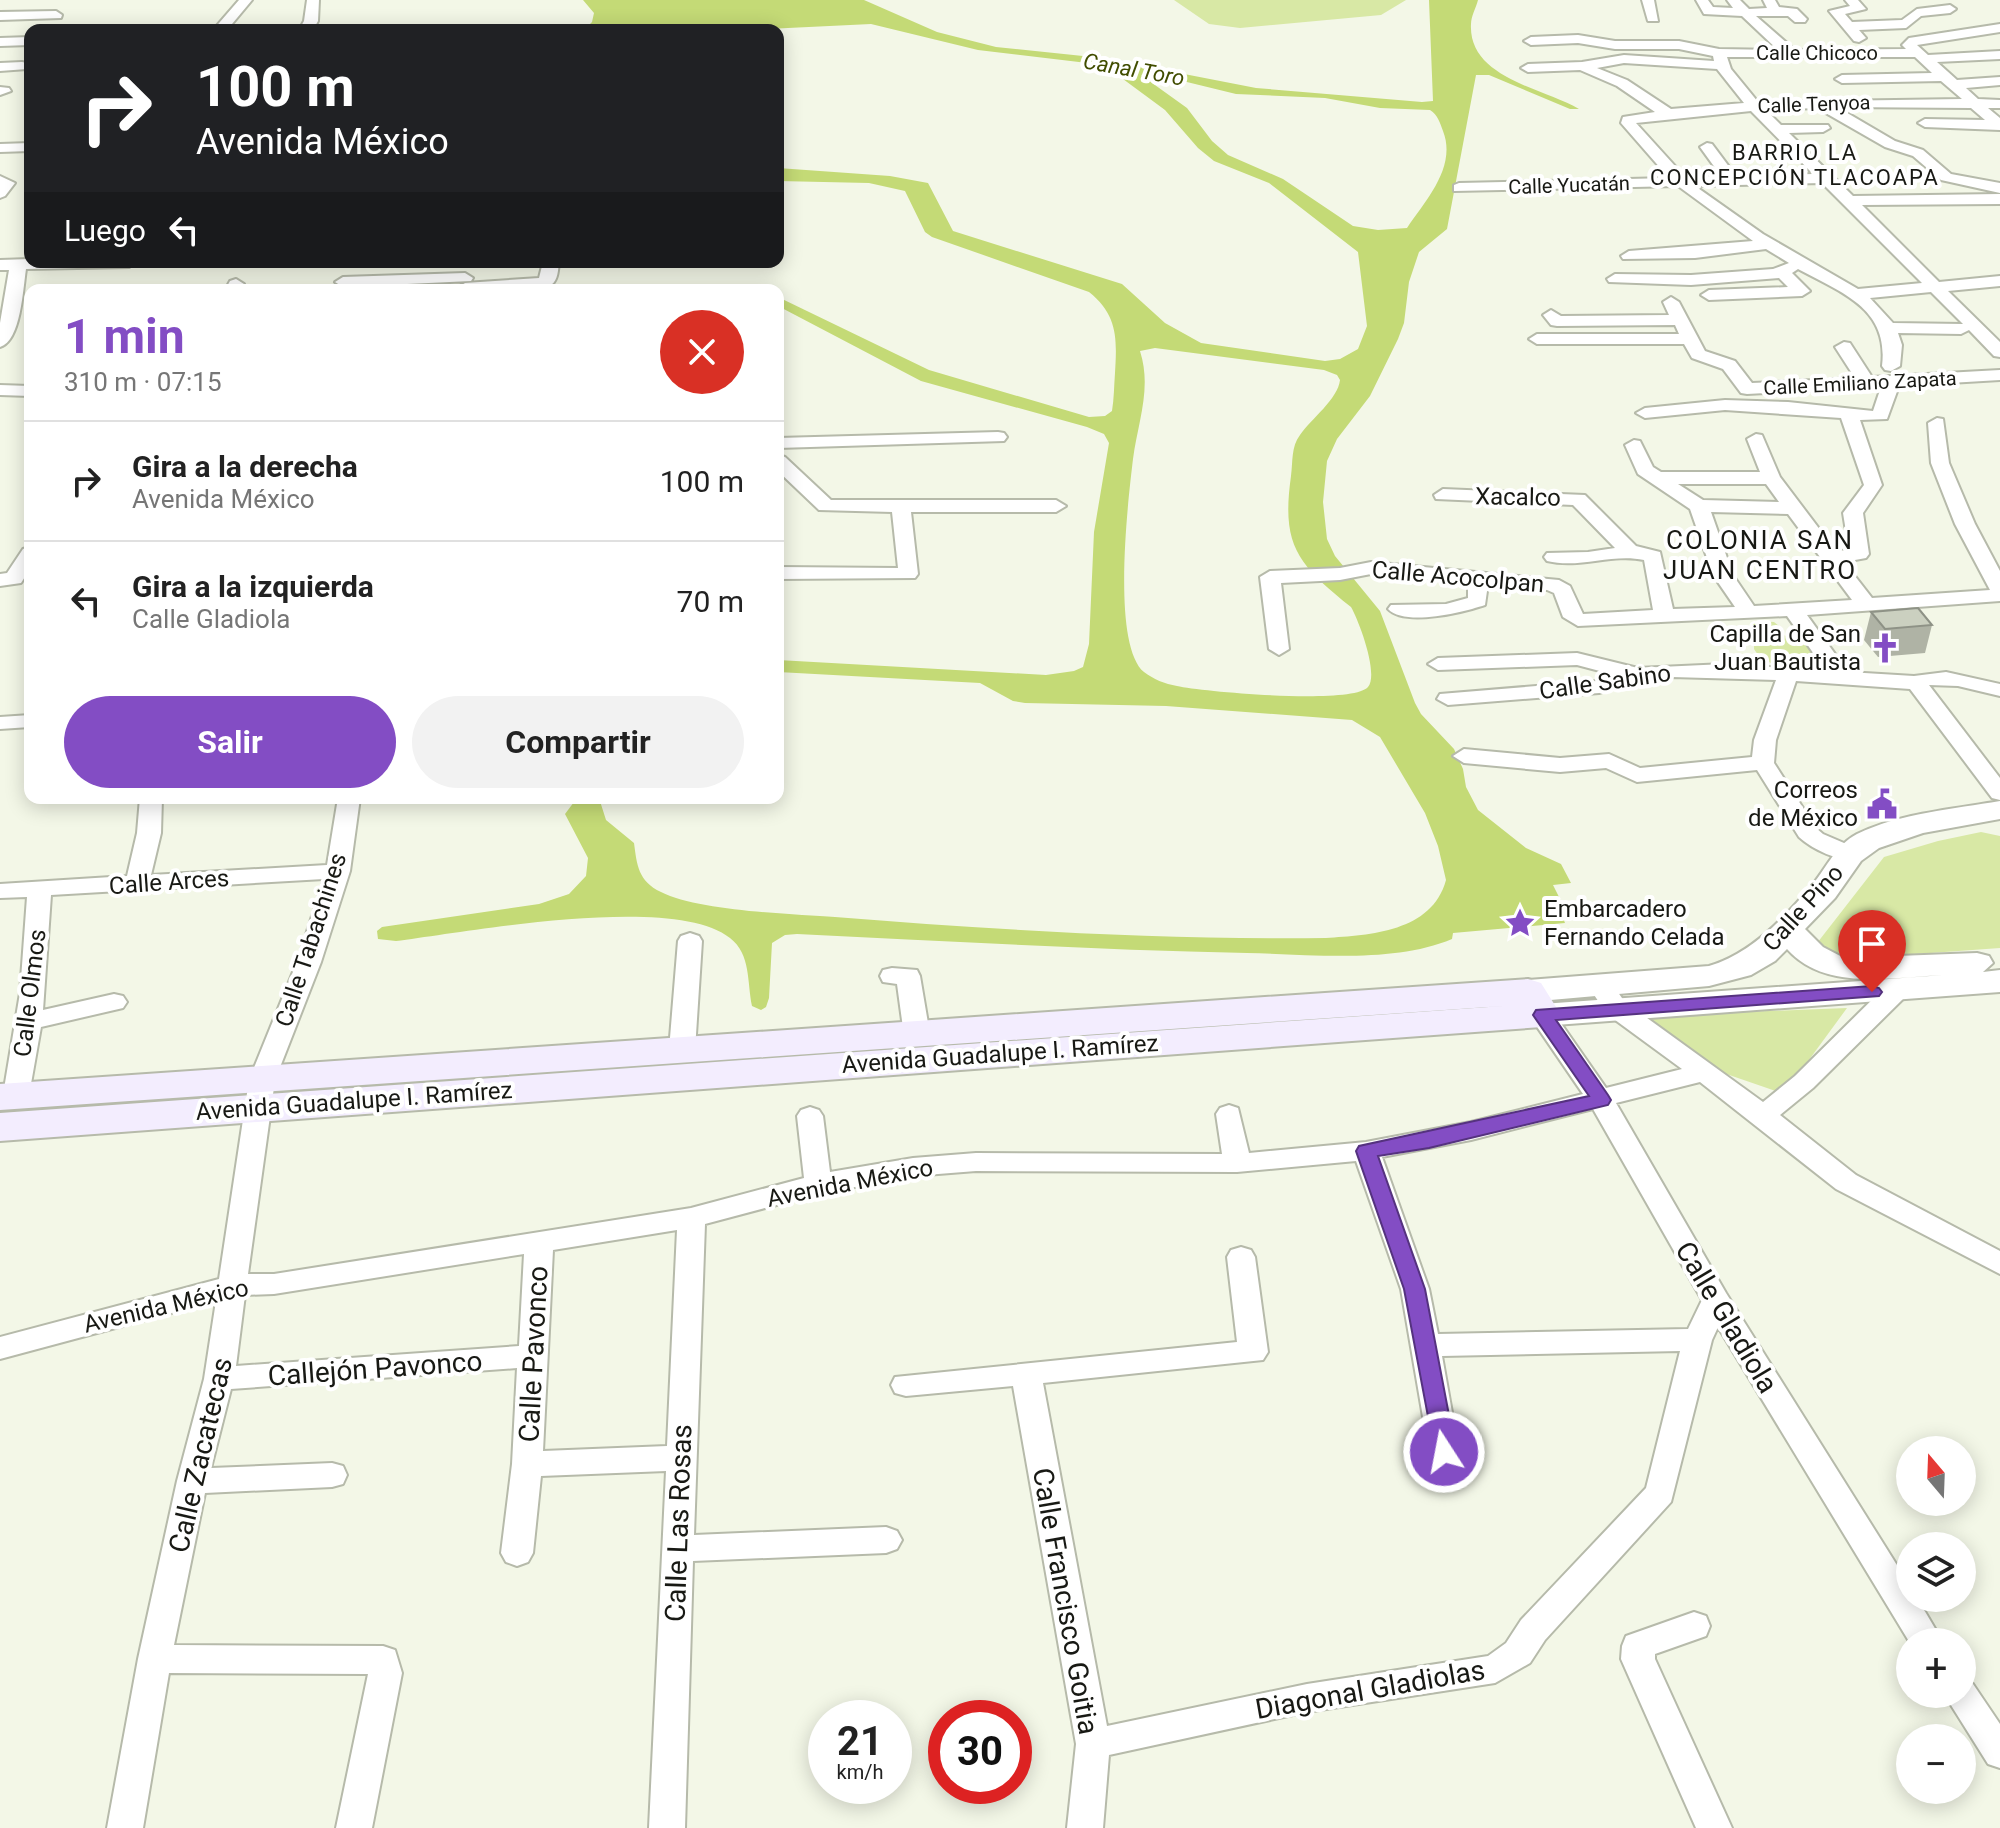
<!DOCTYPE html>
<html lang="es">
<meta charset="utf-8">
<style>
:root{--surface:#fff;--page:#f2f2f2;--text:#222;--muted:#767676;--line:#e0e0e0;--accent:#834dc4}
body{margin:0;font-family:Roboto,sans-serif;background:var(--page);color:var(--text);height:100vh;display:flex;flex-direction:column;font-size:30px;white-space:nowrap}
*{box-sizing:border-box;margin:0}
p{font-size:26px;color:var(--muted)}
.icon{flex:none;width:44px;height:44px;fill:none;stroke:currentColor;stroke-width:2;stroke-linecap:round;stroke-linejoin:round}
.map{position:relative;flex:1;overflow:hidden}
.drawer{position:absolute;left:24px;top:284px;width:760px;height:520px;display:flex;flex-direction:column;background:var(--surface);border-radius:16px;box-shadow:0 4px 20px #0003}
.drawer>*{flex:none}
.guide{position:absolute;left:24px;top:24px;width:760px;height:244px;border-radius:16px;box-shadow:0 4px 20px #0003;background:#202124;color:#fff;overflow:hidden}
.needle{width:52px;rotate:341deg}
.fabs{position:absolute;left:1896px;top:1436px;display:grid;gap:16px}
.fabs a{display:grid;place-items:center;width:80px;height:80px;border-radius:50%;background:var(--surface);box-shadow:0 4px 20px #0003;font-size:40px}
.speed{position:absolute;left:808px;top:1700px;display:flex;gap:16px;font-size:40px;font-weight:700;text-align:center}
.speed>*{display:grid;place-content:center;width:104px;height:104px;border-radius:50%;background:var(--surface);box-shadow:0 4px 20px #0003;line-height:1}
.speed small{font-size:20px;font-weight:400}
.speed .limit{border:12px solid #d22;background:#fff;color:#111}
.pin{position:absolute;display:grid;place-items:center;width:68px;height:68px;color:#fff;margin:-82px -34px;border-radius:50% 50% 50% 0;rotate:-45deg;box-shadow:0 0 8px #0007}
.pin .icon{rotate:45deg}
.me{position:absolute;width:88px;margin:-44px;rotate:349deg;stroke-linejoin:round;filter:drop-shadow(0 0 6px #0008)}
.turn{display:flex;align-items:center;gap:28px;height:168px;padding:0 40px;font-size:36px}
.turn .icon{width:104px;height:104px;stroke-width:2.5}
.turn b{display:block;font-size:56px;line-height:68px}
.then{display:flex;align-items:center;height:76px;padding:0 40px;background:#0003;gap:16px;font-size:30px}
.round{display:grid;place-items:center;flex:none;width:84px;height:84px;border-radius:42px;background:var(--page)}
.head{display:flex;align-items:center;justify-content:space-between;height:136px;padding:0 40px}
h1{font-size:48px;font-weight:700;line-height:60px;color:var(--accent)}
.primary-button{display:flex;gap:16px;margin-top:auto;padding:16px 40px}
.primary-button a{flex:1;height:92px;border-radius:48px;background:var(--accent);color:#fff;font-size:32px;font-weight:700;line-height:92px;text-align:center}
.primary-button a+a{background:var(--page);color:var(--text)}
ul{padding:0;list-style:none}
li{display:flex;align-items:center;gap:24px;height:120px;padding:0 40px;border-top:2px solid var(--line)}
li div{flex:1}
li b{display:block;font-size:30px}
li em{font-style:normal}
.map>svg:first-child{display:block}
.green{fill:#d8e8a5}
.water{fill:#c4da76;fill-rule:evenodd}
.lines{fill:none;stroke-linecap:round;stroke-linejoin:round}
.minor-casing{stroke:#b6baaa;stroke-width:4}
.tertiary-casing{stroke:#b6baaa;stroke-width:4}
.secondary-casing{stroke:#b6baaa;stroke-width:4}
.minor{fill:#fff;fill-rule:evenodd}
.tertiary{fill:#fff;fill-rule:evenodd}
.secondary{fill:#f3edfe;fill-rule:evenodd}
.wall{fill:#afb3a5}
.building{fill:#cbd0c0;stroke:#8e9286;stroke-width:2}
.route{fill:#834dc4;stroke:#55327f;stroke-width:2}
.labels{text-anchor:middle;stroke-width:8;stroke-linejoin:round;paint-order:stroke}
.far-street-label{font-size:20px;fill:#181914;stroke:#fff}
.far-water-label{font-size:22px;font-style:italic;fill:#414d00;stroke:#fff}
.far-neighbourhood-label{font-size:22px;letter-spacing:2px;fill:#181914;stroke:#fff}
.street-label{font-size:24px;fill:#181914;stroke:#fff}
.poi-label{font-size:24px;fill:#181914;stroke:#fff;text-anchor:end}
.neighbourhood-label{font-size:26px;letter-spacing:2px;fill:#181914;stroke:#fff}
.near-street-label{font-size:28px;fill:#181914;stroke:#fff}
</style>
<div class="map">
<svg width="2000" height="1828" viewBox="0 0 2000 1828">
<rect width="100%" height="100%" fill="#f3f7e7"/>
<path class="green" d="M1174,0H1406L1381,15L1240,28L1209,24Z
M1757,621L1774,622L1784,630L1783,635L1804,640L1817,654L1816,659C1799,673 1765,668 1754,649V643L1762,637L1750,628Z
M1981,832L2000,836V948L1834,960L1814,947L1884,857L1938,841Z
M1847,1008L1784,1094L1706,1067L1640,1016Z"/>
<path class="water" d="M583,0H864L937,32L996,47L1102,58L1256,88L1422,102L1433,101L1429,0H1478C1476,8 1471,16 1471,24C1468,78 1543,88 1579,109H1570L1489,75H1476L1447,229L1419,252L1409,282L1404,323L1398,339L1370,396L1337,439L1327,461L1323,502L1327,539L1335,556L1380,611L1415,703L1421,714L1454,749L1463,769L1466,787L1478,810L1526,848L1561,864L1571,883L1553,885L1569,917L1563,918L1565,923L1453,933L1452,939C1393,964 1310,954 1247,953C1097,950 947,941 797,934L785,935L772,943L769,998L766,1007L761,1010L752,1006C747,982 751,954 730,938C674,893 467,932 396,941L378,939L377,931L382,927L539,904L569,894L586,876L588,858L565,814L577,798H599L606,820L634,843C637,865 638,881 661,892C698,911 791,914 835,917C998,930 1163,940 1326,938C1370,935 1432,932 1446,880L1438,846L1425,813L1380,737L1352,720L1166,706L1025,703L1013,701L980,683L778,672V660L1046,675L1074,671L1083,667L1089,644L1094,532L1109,443L1104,434L1087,427L921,381L778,306V297L929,370L1089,417L1105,416L1112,411C1114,399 1114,386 1115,373C1117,339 1118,315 1089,292L932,237L925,232L905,191L869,183L778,181V168L890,176L928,183L953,231L1122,284L1165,323L1201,343L1325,361L1340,359L1358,349L1367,326L1358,252L1269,183L1214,161L1198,148L1165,110L1104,65L978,50L871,24L747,30H584L592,22L594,13ZM1150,73L1236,94L1325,98L1380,108L1430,110C1438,115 1440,123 1443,131C1457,167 1426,200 1407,228L1378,230L1353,226L1283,179L1228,155L1212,141L1187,108L1141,75ZM1155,348L1324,370L1337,375L1340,380C1338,399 1311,419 1300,435C1291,447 1293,461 1291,476C1281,546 1298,564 1351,607C1359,621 1379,674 1368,687C1353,705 1204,692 1177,686C1165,684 1153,679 1144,672C1111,644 1128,501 1133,459C1138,422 1152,388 1140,351Z"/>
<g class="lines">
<g class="minor-casing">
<path id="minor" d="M239,0H252L227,30H213Z
M307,0H319L318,21L313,30H299L304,21Z
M1642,0H1654L1658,21H1648Z
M1696,0H1708L1713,7L1733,8L1727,0H1740L1749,9L1767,8L1763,0H1775L1779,7L1797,9L1807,19L1805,22H1795L1788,16H1756L1795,50L1906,49L1902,45L1909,38L2000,24V32L1917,45L1928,55L2000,51V59L1937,62L1957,80L2000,77V85L1966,88L1978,99L2000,100V108H1988L2000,118V130L1925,127L1918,123L1925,119L1985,120L1971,108L1837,107L1895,141L1923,150L1951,174L2000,183V193L1941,180L1913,156L1885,147L1817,108L1766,110L1781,125H1828L1830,128L1823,132L1789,133L1853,196L2000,194V204L1862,205L1939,282L2000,276V286L1948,291L2000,342V357L1994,356L1969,330L1961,334L1898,333L1902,345L1900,366L1891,371L1885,370L1882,366C1889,308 1842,293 1798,269L1792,273L1810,291L1802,296L1709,300L1701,295L1709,290L1788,287L1779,278L1691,285L1609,282L1607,279L1615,274L1691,275L1773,269L1789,263L1766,249L1695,258L1623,259L1621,256L1629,251L1753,241L1678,186L1454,191V185L1459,183L1669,178L1621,123L1623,117L1655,112L1617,86L1580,70L1528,72L1521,68L1528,64L1582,62L1624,55L1714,61L1713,56L1679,49H1615L1578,43L1531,45L1524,41L1531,37L1578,35L1615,41H1679L1719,49L1778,50L1742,16L1704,14ZM1727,57H1915L1932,73L1842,75L1835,79L1842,83L1941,81L1962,99L1758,102L1731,69ZM1624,63L1717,69L1744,103L1671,109L1627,80L1597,68ZM1751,111L1813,174L1736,176L1712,144L1707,143L1700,147L1721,176L1685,177L1636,123ZM1822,183L1922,283L1858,289L1763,234L1695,186ZM1931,292L1963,324L1893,323L1870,298Z
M1845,0H1858L1866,9L1845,14L1852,22L1902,20L1917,9L1950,5L1956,9L1950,13L1921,16L1906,28L1859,30L1866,38L1859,42L1854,41L1829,11L1850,6Z
M56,11L62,15L61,18L0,20V12Z
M30,37V45L0,46V38Z
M22,62L27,63V69L0,71V63Z
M0,87L9,88L11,91L0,95Z
M30,143V151L0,152V144Z
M0,176L15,183L5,196L0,198Z
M30,259V262H137L129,267L26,269C23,288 21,341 0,347V323L9,270H0V260Z
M543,262H559C558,270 558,280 551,285C539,293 470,293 457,288L465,283L539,278Z
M465,273L473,278L471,281L343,287L335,282L343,277Z
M236,279L244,284L241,290H225L230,281Z
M1671,297L1679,302L1705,351L1735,361L1752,383L1855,378L1835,347L1844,342L1850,343L1872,377L2000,370V380L1899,386L1887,419L1860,420L1882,485L1863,513L1869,554L1866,558L1844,562L1872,598L1990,590L1955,524L1931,463L1928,423L1937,418L1943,419L1949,463L1975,524L2000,571V601L1807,615L1848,672L1914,676L1946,672L2000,684V696L1958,686L1929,685L2000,778V800L1992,798L1910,689L1796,681L1776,740L1774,763L1816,828L1823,834L1858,849L1862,854L1858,859C1840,863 1812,849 1799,837L1757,770L1637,782L1606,768L1560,772L1464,763L1453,756L1464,749L1560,758L1609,754L1640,768L1752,757L1754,740L1776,680L1672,677L1641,680L1599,693L1448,705L1437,699L1440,694L1597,681L1615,675L1577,665L1438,670L1428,664L1438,658L1577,653L1638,668L1725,664L1826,671L1787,616L1578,626L1563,617L1554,593L1547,590L1488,584L1485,605C1464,612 1405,627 1388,609L1391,605L1446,604L1468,598V583L1371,574L1340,580L1281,583L1289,649L1279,655L1269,649L1260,577L1270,571L1340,568L1371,562L1559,580L1570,586L1583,614L1653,610L1644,560C1612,553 1580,569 1547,561L1544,557L1547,553L1588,552L1615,548L1573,505L1436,499L1434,495L1443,489L1585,495L1636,546L1660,552L1673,609L1735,607L1713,575L1690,509L1638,474L1625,445L1634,440L1640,441L1653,467L1661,472H1760L1747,439L1756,434L1762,435L1780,477L1836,551L1849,550L1843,513L1864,485L1841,418L1725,410L1645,418L1636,413L1645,408L1725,400L1788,402L1873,411L1881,387L1747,394L1741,393L1723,369L1692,358L1684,344H1537L1529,339L1537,334H1679L1675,325L1557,326L1551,325L1543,315L1551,310L1561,316L1669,315L1663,302ZM1678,484H1766L1779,502L1703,500ZM1711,512L1788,514L1852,600L1754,606L1733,575Z
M0,385L30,386V396L0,395Z
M998,432L1004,433L1007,437L1004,441L778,448V438Z
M778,455L785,457L831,500H1056L1066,506L1056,512H911L918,574L915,578L778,579V567L898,568L892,512L819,510L778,471Z
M30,547V569L21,583L0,586V574L7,573L23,549Z
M30,715V727L0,729V717Z
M140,798H162L161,833L151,875L327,865L338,798H360L350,871L321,962L275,1080L248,1274H274L691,1208L804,1178L797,1116L801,1110L810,1107L819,1110L823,1116L830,1172L913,1158L976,1153L1222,1154L1216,1114L1220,1108L1229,1105L1238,1108L1249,1153L1366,1142L1471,1122L1583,1094L1529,1015L1533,1009H1551L1606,1088L1682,1069L1607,1014L1588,986L1591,980C1610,975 1615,989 1625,1002L1763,1102L1795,1076L1888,984H1906L1909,990L1906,996L1813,1088L1780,1115L1856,1175L2000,1251V1274L1836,1189L1700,1082L1616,1103L1726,1293L1910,1586V1598H1917L1943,1642L1910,1643L1718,1327L1712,1340L1671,1502L1545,1640L1530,1663L1495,1683L1307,1712L1109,1755L1103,1828H1067L1076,1744L1013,1386L906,1396L895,1393L891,1385L895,1377L1237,1342L1227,1257L1231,1250L1241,1247L1251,1250L1255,1257L1268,1352L1263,1360L1043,1383L1107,1726L1307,1684L1488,1656L1506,1643L1521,1620L1646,1488L1680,1351L1442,1356L1459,1452L1455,1460L1444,1464L1433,1460L1429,1452L1401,1289L1356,1161L1237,1172L976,1171L913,1176L818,1194L705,1224L694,1535L886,1527L897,1531L902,1540L897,1549L886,1553L693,1561L685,1828H649L666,1471L541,1476L533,1553L528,1562L517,1566L506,1562L501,1553L512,1464L517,1368L231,1389L211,1468L332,1463L343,1466L347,1475L343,1484L332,1487L205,1493L174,1645L383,1646L395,1650L402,1673L372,1828H336L368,1674L169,1673L143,1828H107L138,1659L177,1481L204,1379L216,1301L0,1359V1337L219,1279L249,1080L297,962L324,879L51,895L43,1010L114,994L123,996L127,1002L123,1008L41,1027L29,1095L25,1101L16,1104L7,1101L3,1095L20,993L27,897L0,898V884L127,876L137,833ZM1593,1109L1702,1300L1688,1329L1438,1334L1429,1289L1382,1157L1471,1140ZM677,1230L667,1446L543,1451L553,1250ZM524,1254L519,1346L236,1366L245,1295L274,1294Z
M690,933L699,936L702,941L695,1050L691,1056L682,1058L673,1056L669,1050L678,941L681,936Z
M892,968L917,970L920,976L930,1035L926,1041L917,1043L908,1041L904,1035L897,984L883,982L880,976L883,970Z
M1694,1612L1706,1616L1710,1626L1706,1636L1655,1654V1659L1732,1828H1696L1621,1659L1622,1646L1626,1636Z
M1962,1680L1973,1684L2000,1724V1768L1988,1764L1944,1694H1962Z"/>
</g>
<g class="tertiary-casing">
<path id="tertiary" d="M2000,801V819L1923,833L1879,848L1861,861L1835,898L1805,929L1823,947L1844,958L1977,953L1989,956L1993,963L1983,972L2000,970V992L1542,1026L1530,1023L1525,1015L1530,1007L1542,1004L1944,975C1892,977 1825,992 1787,949L1775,961L1751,975L1709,986L1528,1002L1516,999L1511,991L1516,983L1528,980L1709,966C1751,954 1785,917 1813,884C1827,867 1836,845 1857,834C1900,813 1954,809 2000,801Z"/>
</g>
<g class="secondary-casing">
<path id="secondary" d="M1528,979L1541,983L1561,1015L1555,1024L1542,1027L0,1141V1113L1517,1005L0,1110V1084Z"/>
</g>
<use href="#minor" class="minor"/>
<use href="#tertiary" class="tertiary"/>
<use href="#secondary" class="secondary"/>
</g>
<path class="wall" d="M1871,612L1932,625L1925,653L1878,657L1864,640Z"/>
<path class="building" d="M1918,608L1932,625L1885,629L1871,612Z"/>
<path class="route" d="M1872,986L1879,988L1882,992L1879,996L1556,1020L1608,1095L1611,1100L1608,1105L1429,1148L1378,1156L1425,1289L1456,1452L1452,1459L1444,1461L1436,1459L1404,1289L1356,1151L1359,1146L1589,1096L1533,1015L1536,1010Z"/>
<defs>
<g id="church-bare" transform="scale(2.4)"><path d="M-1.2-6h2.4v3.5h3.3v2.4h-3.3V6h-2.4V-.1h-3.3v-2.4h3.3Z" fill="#834dc4" stroke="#fff" stroke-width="2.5" paint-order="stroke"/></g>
<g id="civic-bare" transform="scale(2.4)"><path d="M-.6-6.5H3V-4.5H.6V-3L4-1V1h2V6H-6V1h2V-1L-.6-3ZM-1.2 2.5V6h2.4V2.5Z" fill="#834dc4" stroke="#fff" stroke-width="2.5" paint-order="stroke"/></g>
<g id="sight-bare" transform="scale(2.4)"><path d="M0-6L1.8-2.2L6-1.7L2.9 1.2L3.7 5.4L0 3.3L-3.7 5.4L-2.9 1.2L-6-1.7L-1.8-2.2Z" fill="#834dc4" stroke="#fff" stroke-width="2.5" paint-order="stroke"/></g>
</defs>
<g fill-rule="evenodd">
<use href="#church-bare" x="1885" y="648"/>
<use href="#civic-bare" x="1882" y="804"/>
<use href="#sight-bare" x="1520" y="923"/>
</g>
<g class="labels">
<g class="far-street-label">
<text x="1817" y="60">Calle Chicoco</text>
<text transform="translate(1814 104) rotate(-2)" y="7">Calle Tenyoa</text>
<text transform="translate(1569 185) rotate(-2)" y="7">Calle Yucatán</text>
<text transform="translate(1860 383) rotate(-3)" y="7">Calle Emiliano Zapata</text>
</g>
<g class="far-water-label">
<text transform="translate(1134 69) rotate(10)" y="8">Canal Toro</text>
</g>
<g class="far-neighbourhood-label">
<text x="1795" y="160">BARRIO LA<tspan x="1795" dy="25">CONCEPCIÓN TLACOAPA</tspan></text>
</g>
<g class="street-label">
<text transform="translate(1518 497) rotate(1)" y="8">Xacalco</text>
<text transform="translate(1458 577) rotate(5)" y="8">Calle Acocolpan</text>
<text transform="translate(1605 682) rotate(-8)" y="8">Calle Sabino</text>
<text transform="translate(169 882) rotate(-4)" y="8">Calle Arces</text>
<text transform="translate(1803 908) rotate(-48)" y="8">Calle Pino</text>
<text transform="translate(311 940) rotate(-72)" y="8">Calle Tabachines</text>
<text transform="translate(30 993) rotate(-83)" y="8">Calle Olmos</text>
<text transform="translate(1000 1054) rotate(-4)" y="8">Avenida Guadalupe I. Ramírez</text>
<text transform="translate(354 1101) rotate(-4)" y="8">Avenida Guadalupe I. Ramírez</text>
<text transform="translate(850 1183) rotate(-11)" y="8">Avenida México</text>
<text transform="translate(166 1306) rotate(-13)" y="8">Avenida México</text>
</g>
<g class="poi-label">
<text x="1861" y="642">Capilla de San<tspan x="1861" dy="28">Juan Bautista</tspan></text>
<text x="1858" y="798">Correos<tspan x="1858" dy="28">de México</tspan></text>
<text x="1544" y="917" text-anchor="start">Embarcadero<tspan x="1544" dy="28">Fernando Celada</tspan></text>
</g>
<g class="neighbourhood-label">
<text x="1760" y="549">COLONIA SAN<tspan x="1760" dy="30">JUAN CENTRO</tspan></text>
</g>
<g class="near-street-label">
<text transform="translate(1727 1317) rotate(59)" y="10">Calle Gladiola</text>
<text transform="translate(533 1354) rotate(-87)" y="10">Calle Pavonco</text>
<text transform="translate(375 1368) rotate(-4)" y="10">Callejón Pavonco</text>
<text transform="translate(200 1455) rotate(-77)" y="10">Calle Zacatecas</text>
<text transform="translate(678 1523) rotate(-88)" y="10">Calle Las Rosas</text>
<text transform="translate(1066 1601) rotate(80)" y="10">Calle Francisco Goitia</text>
<text transform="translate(1370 1689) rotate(-10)" y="10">Diagonal Gladiolas</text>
</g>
</g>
</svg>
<div class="fabs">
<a><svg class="needle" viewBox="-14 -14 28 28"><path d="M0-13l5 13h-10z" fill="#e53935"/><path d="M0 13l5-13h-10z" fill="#767676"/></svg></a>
<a><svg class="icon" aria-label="layers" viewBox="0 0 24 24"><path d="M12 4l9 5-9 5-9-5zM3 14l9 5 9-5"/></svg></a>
<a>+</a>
<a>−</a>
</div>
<div class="speed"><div>21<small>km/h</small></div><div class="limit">30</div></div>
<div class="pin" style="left:1872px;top:992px;background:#d93025"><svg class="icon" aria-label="arrive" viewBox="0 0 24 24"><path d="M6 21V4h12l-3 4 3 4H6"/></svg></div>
<svg class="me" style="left:1444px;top:1452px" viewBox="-20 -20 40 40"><circle r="17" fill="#834dc4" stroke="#fff" stroke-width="3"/><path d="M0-11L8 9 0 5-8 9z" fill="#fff"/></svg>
<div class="guide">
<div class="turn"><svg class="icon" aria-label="right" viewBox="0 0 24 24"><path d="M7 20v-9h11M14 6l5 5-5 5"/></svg><div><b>100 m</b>Avenida México</div></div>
<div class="then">Luego<svg class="icon" aria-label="left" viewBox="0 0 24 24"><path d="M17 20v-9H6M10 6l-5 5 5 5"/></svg></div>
</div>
<section class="drawer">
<div class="head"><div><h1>1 min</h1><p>310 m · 07:15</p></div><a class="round" style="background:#d93025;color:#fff"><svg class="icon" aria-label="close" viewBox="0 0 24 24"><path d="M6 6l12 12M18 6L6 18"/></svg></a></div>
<ul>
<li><svg class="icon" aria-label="right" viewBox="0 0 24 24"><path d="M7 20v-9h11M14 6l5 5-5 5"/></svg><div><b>Gira a la derecha</b><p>Avenida México</p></div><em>100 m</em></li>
<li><svg class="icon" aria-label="left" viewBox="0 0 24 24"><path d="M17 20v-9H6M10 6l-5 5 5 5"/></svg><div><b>Gira a la izquierda</b><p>Calle Gladiola</p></div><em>70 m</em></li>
</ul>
<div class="primary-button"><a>Salir</a><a>Compartir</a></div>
</section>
</div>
